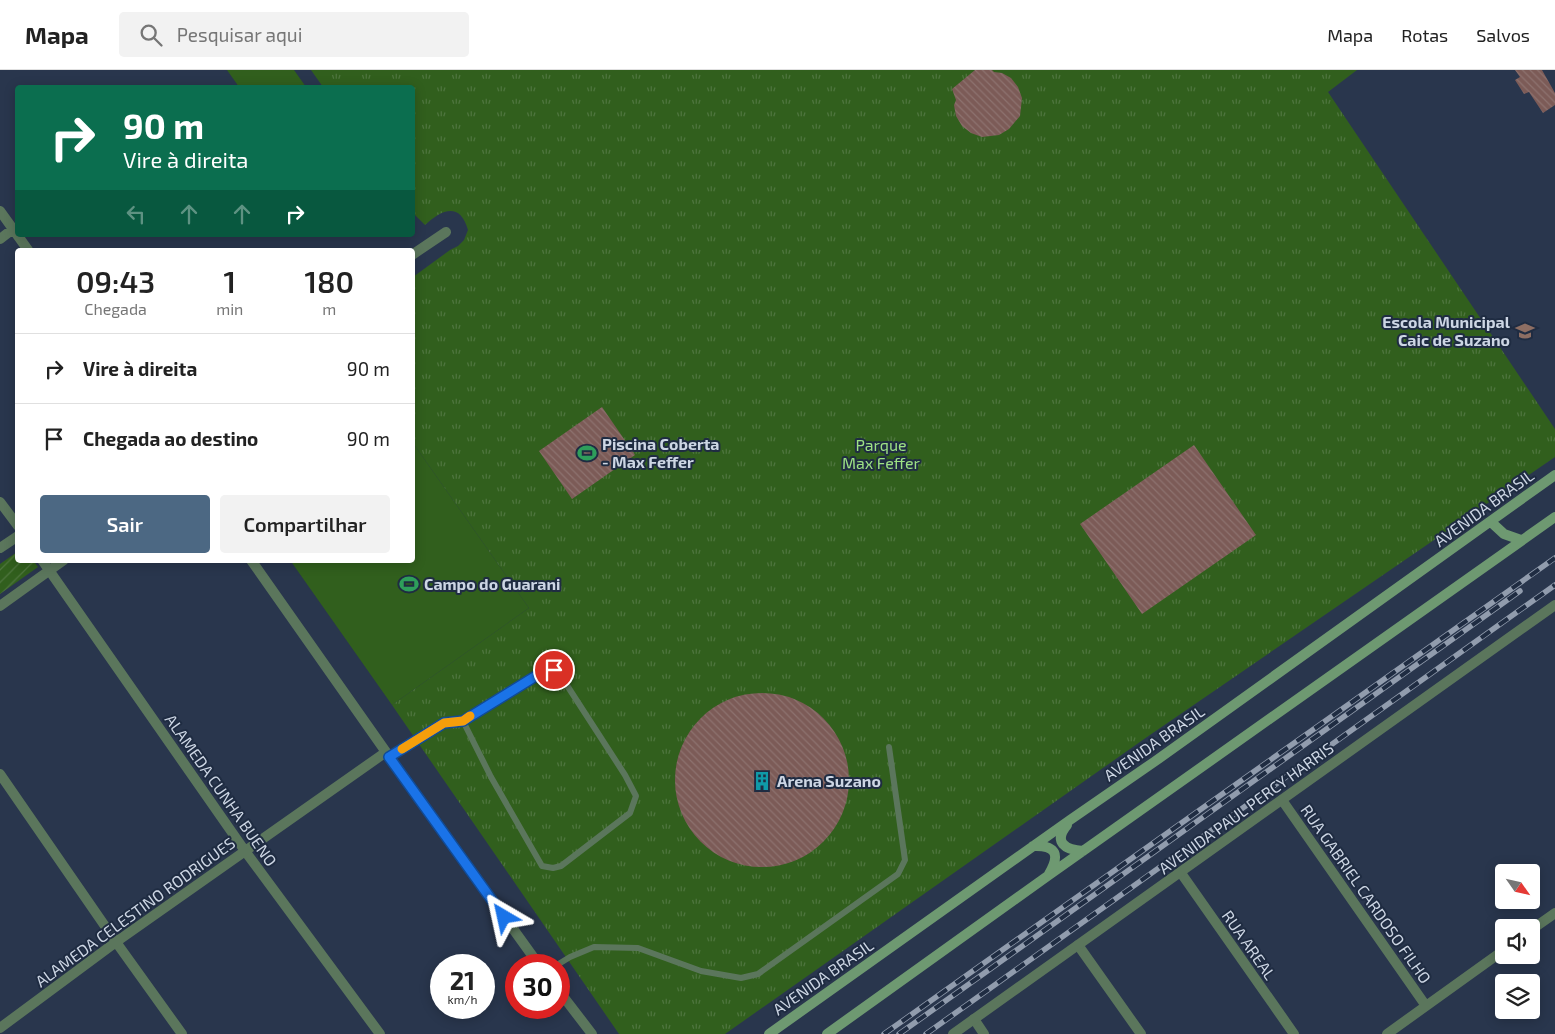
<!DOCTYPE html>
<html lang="pt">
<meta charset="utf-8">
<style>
:root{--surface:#fff;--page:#f2f2f2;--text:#222;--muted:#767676;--line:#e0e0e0;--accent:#4c6883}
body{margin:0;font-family:"Exo 2",sans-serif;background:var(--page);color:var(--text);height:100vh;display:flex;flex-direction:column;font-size:19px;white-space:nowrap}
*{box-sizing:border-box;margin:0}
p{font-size:16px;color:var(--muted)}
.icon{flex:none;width:28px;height:28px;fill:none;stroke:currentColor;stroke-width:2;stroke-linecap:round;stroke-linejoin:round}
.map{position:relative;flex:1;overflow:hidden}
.details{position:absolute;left:15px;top:178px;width:400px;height:315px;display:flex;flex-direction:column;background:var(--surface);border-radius:5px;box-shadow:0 2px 12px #0003}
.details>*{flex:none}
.top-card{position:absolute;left:15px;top:15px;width:400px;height:152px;border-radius:5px;box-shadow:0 2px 12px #0003;background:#0b6e4f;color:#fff;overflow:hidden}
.needle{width:32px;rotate:124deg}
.tools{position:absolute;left:1495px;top:794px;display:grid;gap:10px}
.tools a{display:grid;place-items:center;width:45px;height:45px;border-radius:5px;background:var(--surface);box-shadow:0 2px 12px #0003;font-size:25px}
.speed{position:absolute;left:430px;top:884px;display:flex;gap:10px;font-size:25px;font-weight:700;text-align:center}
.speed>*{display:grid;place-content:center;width:65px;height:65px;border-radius:50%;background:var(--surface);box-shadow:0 2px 12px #0003;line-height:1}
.speed small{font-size:12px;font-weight:400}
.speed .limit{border:8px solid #d22;background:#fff;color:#111}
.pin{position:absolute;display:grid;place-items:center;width:42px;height:42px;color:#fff;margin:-21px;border:2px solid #fff;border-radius:50%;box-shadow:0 1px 5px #0007}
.me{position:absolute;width:55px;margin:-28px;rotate:324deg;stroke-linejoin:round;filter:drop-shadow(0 0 4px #0008)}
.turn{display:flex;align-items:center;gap:18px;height:105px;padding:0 25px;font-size:22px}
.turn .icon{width:65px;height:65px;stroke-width:2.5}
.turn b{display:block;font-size:35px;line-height:42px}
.lanes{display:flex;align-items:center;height:48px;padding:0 25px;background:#0003;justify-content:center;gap:25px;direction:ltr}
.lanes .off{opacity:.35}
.eta{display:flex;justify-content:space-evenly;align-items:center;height:85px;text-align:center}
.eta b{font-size:30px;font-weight:600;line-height:35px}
.action{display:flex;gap:10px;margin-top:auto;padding:10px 25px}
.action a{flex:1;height:58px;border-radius:5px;background:var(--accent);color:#fff;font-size:20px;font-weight:600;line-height:58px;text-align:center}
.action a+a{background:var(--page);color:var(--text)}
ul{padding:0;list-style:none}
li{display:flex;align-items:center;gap:15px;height:70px;padding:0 25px;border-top:1px solid var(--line)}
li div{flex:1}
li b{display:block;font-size:19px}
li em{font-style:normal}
header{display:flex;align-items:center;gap:30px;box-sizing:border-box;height:70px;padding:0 25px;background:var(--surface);border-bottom:1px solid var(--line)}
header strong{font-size:24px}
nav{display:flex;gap:28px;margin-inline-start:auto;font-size:18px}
.search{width:350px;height:45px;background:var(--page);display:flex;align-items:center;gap:12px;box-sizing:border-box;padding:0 18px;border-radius:5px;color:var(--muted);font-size:19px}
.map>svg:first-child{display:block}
.grass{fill:#315f1d}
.park{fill:url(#park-tufts)}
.garden{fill:url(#garden-furrows)}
.building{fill:url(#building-back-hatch)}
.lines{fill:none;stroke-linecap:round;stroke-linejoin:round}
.service{stroke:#5b765c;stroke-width:6}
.minor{stroke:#5b765c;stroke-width:10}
.tertiary{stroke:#5b765c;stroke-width:10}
.secondary{stroke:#6e9971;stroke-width:10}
.rail-casing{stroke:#919cad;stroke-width:5.5}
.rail{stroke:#1f2c42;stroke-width:4;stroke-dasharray:11;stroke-linecap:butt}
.route-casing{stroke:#114b97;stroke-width:12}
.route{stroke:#1a73e8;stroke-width:9}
.slow{stroke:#f59e0b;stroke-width:9}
.labels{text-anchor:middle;stroke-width:4;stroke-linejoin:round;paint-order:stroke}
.poi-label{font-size:16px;font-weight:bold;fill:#cdd6e4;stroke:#1f2c42;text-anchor:start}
.park-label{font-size:16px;fill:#9de184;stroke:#1f2c42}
.street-label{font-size:16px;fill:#cdd6e4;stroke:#1f2c42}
</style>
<header>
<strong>Mapa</strong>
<div class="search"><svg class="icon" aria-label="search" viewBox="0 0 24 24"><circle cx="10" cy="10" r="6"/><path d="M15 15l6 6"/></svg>Pesquisar aqui</div>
<nav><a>Mapa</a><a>Rotas</a><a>Salvos</a></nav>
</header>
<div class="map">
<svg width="1555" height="964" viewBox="0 0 1555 964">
<defs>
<pattern id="park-tufts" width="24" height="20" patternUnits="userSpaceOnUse" patternTransform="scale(1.25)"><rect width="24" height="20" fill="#315f1d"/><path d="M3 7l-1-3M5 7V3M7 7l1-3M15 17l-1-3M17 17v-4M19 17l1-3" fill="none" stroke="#4e753e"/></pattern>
<pattern id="garden-furrows" width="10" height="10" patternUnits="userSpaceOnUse" patternTransform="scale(1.25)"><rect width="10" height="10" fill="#315f1d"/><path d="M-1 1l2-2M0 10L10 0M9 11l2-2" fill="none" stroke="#4e753e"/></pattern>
<pattern id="building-back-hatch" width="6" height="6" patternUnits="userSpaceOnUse" patternTransform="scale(1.25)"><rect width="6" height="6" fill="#7c5b57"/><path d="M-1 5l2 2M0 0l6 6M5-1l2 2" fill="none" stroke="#8d726f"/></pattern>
</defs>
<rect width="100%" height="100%" fill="#29364d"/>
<path class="grass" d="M227,0H294L306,17H239Z
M413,373L529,538L392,635L290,490H412Z"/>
<path class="park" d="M311,0H1357L1328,22L1555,359V387L1147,667L725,964H619L392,635L529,538L413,373V207L450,180L458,176L464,170L468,160C460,131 441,140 425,155L413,143L412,18L323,17Z"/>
<path class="garden" d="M17,482L18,490H33L38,497L0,524V494Z"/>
<path class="building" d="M975,0H992L994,2L1002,3L1011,8L1018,17L1022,28L1020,46L1009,59L999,65L982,67L971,63L962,56L956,46L954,35L956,30L952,19Z
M1515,0H1542L1555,23V35L1543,43L1529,22L1524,24L1515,10L1520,7Z
M602,337L635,385L572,429L539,381Z
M1194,375L1256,465L1142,544L1080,454Z
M675 710a87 87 0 1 1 174 0a87 87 0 1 1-174 0Z"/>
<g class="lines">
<path class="service" d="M554,600L559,603L625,705L636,726L630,743L561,796L553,798L542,796L491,707L463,651L544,601Z
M389,687L444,653L463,651
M557,895L570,887L594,877L638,878L701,901L741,908L758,904L898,804L905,790L889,677"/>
<path class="minor" d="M0,141L28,180
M0,169L13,159
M412,185L446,162
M0,432L18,456
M0,478L18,466
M42,490L245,781L380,964
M251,490L386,682L539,895
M0,536L64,490
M0,704L116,872L182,964
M1282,730L1426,936
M1181,803L1294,964
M1531,860L1555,843
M1078,875L1141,964
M559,921L592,964
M974,949L984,964
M0,958L116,872L386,682
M1387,964L1504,880"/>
<path class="tertiary" d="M953,964L1555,535"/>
<path class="secondary" d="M1491,452L1504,464L1521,470
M1067,755C1053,772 1065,780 1083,781
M1033,776C1057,775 1060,785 1049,804
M769,964L1070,750L1154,692L1555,405
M827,964L1049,805L1555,447"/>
<g class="rail-casing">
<path id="rail" d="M884,964L1555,488
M899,964L1520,521
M926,964L1555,515"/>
</g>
<use href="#rail" class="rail"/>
</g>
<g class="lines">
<g class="route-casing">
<path id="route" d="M504,847L389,687L444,653L463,651L544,601L554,600"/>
</g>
<use href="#route" class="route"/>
<path class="slow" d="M402,679L444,653L463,651L470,646"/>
</g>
<defs>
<g id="school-bare" transform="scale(1.5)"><path d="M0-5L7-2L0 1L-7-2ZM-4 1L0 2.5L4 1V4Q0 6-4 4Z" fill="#8d6e63" stroke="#1f2c42" stroke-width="2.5" paint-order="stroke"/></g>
<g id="stadium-bare" transform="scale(1.5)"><path d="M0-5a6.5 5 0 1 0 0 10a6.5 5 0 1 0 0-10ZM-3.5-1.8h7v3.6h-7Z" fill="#2e9e5b" stroke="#1f2c42" stroke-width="2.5" paint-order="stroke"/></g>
<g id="building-bare" transform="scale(1.5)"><path d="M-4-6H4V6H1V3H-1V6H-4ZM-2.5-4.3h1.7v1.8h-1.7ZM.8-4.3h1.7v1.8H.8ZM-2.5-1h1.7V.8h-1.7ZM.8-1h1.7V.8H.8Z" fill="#0f9aa8" stroke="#1f2c42" stroke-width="2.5" paint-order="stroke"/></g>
</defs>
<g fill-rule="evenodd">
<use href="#school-bare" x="1525" y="261"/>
<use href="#stadium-bare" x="587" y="383"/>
<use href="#stadium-bare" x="409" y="514"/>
<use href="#building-bare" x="762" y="711"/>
</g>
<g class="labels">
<g class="poi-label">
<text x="1510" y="258" text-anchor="end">Escola Municipal<tspan x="1510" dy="18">Caic de Suzano</tspan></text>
<text x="602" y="380">Piscina Coberta<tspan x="602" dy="18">- Max Feffer</tspan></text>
<text x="424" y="520">Campo do Guarani</text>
<text x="777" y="717">Arena Suzano</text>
</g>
<g class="park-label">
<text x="881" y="381">Parque<tspan x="881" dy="18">Max Feffer</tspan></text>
</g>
<g class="street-label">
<text transform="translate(1484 438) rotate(-36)" y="6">AVENIDA BRASIL</text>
<text transform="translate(1154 673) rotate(-35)" y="6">AVENIDA BRASIL</text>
<text transform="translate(221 720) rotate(55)" y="6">ALAMEDA CUNHA BUENO</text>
<text transform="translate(1246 738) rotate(-36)" y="6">AVENIDA PAUL PERCY HARRIS</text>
<text transform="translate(1366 824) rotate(55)" y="6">RUA GABRIEL CARDOSO FILHO</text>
<text transform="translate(135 842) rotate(-36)" y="6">ALAMEDA CELESTINO RODRIGUES</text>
<text transform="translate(1249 875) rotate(55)" y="6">RUA AREAL</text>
<text transform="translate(823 907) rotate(-35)" y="6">AVENIDA BRASIL</text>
</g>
</g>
</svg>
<div class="tools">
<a><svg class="needle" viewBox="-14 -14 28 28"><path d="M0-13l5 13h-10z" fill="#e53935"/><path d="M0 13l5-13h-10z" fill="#767676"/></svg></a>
<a><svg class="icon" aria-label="sound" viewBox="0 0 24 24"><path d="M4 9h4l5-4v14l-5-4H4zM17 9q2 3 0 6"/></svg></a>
<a><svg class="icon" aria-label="layers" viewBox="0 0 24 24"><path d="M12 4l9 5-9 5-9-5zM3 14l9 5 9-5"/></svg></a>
</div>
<div class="speed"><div>21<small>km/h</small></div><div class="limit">30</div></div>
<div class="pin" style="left:554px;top:600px;background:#d93025"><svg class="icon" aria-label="arrive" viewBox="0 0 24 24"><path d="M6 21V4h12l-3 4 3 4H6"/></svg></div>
<svg class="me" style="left:504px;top:847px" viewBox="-20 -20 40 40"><path d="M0-17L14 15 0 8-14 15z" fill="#1a73e8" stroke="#fff" stroke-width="4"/></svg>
<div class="top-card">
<div class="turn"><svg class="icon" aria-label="right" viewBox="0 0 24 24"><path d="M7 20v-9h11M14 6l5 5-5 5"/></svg><div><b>90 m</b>Vire à direita</div></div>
<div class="lanes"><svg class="icon off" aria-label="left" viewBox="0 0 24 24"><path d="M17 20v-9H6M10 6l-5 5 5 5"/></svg><svg class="icon off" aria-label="ahead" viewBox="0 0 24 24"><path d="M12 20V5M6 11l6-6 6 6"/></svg><svg class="icon off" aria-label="ahead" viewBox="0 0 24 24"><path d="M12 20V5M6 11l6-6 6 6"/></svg><svg class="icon" aria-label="right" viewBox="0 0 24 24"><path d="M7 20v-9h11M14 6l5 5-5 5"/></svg></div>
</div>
<section class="details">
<div class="eta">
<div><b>09:43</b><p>Chegada</p></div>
<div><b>1</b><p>min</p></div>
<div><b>180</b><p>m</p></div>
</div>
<ul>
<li><svg class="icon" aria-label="right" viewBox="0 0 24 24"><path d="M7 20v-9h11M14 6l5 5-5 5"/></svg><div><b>Vire à direita</b></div><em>90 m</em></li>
<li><svg class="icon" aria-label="arrive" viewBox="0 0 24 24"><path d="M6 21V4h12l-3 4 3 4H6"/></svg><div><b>Chegada ao destino</b></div><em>90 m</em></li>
</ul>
<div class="action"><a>Sair</a><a>Compartilhar</a></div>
</section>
</div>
